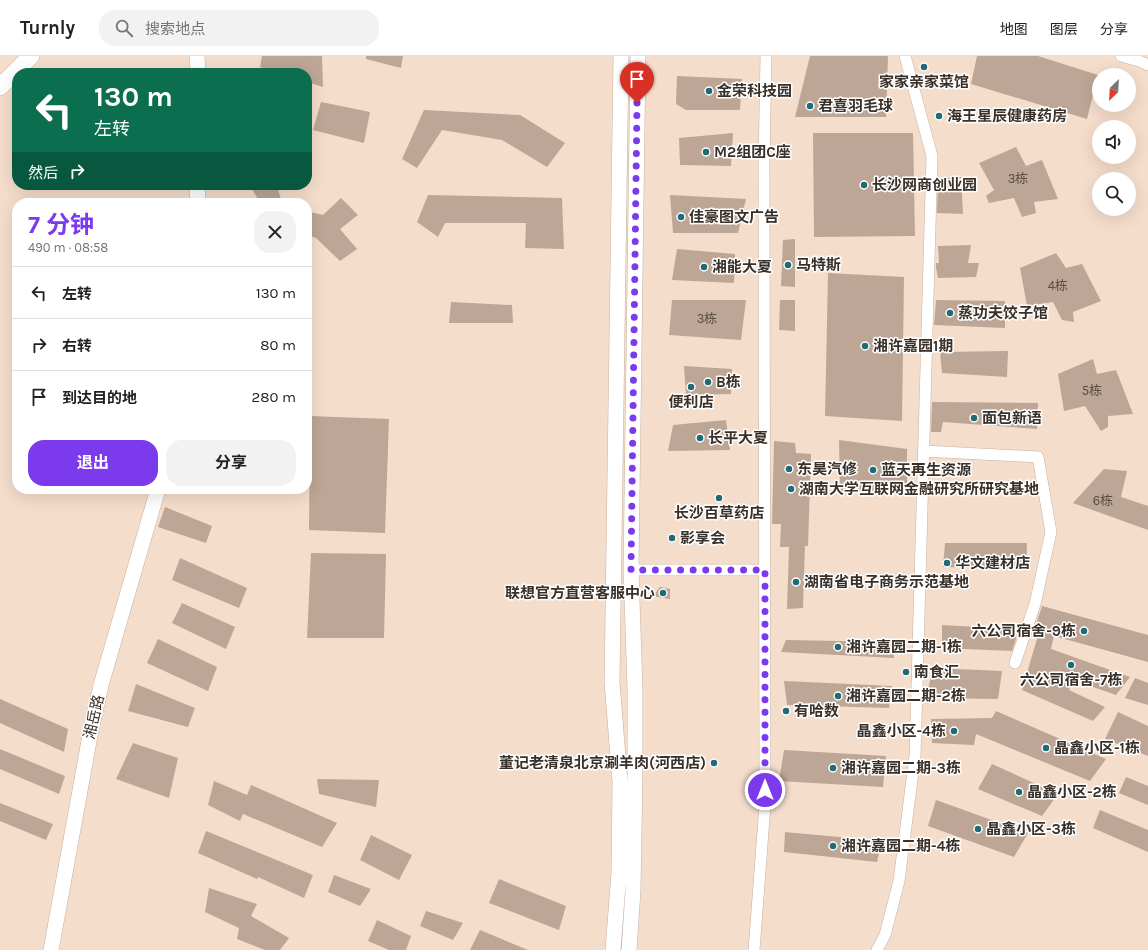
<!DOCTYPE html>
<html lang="zh">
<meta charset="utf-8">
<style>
:root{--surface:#fff;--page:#f2f2f2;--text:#222;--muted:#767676;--line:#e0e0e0;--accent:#7c3aed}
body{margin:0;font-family:Karla,"Noto Sans SC",sans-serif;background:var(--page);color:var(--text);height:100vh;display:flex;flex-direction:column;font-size:15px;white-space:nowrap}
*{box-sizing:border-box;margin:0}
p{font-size:13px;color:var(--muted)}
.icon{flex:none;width:22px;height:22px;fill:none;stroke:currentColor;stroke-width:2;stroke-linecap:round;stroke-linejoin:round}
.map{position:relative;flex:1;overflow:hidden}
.details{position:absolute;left:12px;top:142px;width:300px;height:296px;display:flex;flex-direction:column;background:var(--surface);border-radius:16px;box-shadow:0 4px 16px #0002}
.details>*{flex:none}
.guide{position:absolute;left:12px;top:12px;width:300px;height:122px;border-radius:16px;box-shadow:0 4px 16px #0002;background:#0b6e4f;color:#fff;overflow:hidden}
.needle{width:26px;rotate:204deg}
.tools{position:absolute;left:1092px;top:12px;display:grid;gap:8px}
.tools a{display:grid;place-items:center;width:44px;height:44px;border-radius:50%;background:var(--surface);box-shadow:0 4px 16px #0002;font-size:20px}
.pin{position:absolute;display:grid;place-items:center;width:34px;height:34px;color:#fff;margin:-41px -17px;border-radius:50% 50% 50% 0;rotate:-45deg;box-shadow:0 0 4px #0007}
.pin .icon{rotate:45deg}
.me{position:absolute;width:44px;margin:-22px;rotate:0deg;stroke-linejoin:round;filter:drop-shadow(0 0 3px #0008)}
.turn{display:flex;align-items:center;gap:14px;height:84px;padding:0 16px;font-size:18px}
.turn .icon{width:52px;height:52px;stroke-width:2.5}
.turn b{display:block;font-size:28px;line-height:34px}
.then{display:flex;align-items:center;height:38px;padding:0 16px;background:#0003;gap:8px;font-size:15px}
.round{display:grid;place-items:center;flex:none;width:42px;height:42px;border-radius:16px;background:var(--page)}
.summary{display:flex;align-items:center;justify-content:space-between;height:68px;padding:0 16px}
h1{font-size:24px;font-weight:700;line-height:30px;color:var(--accent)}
.cta{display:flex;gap:8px;margin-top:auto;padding:8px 16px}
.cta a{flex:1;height:46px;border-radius:16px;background:var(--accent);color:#fff;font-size:16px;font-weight:700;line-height:46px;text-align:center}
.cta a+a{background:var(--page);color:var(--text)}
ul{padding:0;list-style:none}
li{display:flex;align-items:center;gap:12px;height:52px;padding:0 16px;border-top:1px solid var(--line)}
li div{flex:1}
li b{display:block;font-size:15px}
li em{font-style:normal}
header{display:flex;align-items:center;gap:24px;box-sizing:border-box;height:56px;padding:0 20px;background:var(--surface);border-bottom:1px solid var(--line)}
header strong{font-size:19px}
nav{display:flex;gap:22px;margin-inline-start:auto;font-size:14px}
.search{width:280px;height:36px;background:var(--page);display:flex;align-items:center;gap:10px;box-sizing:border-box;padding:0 14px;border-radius:16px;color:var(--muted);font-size:15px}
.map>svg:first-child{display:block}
.building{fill:#bda695}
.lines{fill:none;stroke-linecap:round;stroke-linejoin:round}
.street-casing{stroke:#c8b0a0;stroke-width:12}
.secondary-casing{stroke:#c8b0a0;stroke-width:16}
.primary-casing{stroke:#c8b0a0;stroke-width:18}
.street{stroke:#fff;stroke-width:11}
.secondary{stroke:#fff;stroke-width:15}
.primary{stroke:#fff;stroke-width:17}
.route{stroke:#7c3aed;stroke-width:7;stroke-dasharray:0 12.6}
.poi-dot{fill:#206b74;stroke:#fff;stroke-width:1.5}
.labels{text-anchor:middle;stroke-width:3;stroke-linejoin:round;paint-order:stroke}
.number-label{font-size:13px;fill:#5a4e44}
.poi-label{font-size:15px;font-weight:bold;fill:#393029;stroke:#fff;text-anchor:start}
.street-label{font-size:15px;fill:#393029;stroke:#fff}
</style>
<header>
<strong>Turnly</strong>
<div class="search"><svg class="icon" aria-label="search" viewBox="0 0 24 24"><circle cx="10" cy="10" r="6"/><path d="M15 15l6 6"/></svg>搜索地点</div>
<nav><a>地图</a><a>图层</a><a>分享</a></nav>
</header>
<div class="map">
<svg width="1148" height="894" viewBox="0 0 1148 894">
<rect width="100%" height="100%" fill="#f5ddcb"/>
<path class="building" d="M262,0H322L323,31L307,26V17H279L260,11Z
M366,0H403L401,12L366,3Z
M810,0H888L886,61H795Z
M977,0H1038L1098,19L1087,63L971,28Z
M677,20L742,23L740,54H686L676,48Z
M321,46L370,56L364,87L313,74Z
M424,54L520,59L565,87L547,111L502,84L442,74L417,112L402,103Z
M733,77L731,110L680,109L679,82Z
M813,77H913L915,180L814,181Z
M1016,91L1026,110L1042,104L1058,143L1034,146L1036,157L1022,161L1014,142L989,147L986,140L994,134L979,107Z
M961,121L963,158L937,157L938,123Z
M257,129H277L282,147H260L251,131Z
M428,139L562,142L564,193L525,192L526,167H445L438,181L417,166Z
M670,139L746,143L738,177H673Z
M341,142L358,159L340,173L357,193L340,205L316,182L307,179V155L323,159Z
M795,183V231L781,230L783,184Z
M971,189L968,207H979L976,221L938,222L936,212V207H939L938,190Z
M677,193L735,198L734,227L672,224Z
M1056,197L1066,212L1082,208L1101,245L1073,256L1074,266L1062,264L1053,246L1027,250L1020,212Z
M828,217L904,221L902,365L825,360Z
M672,244H746L741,284L669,279Z
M780,244H795V275L779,274Z
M936,244L1005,245V272L934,269Z
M451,246L512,249L513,267H449Z
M1008,295L1007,321L942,317L940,296Z
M1093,303L1097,318L1116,314L1133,358L1108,360V371L1101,375L1085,350L1064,355L1058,318Z
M684,310L732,313L731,338L686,339Z
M932,346L1038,347L1037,373L943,366L941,376H931Z
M310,360L389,363L385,477L309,474Z
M726,364L730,394L668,395L673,369Z
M839,384L907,393V434L840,435Z
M774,385L795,387L796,397L811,398L808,490H805L803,552L787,553L789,491H780L781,468H772Z
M1104,413L1127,415L1121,441L1148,450V474L1073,447Z
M165,451L212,470L206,487L158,471Z
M945,487H1027L1026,513L943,511Z
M311,497L386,498L384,582H307Z
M180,502L247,532L239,552L172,524Z
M660,531L670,533V543L653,540Z
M182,547L235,571L226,593L172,567Z
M1042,550L1148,579V606L1054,580L1051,593L1130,621L1116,639L1073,624L1069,634L1105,651L1093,665L1022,634L1039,576L1034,574Z
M942,569L1016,573V583L1012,595L942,592Z
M158,583L217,611L208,635L147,607Z
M786,584L893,586L894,602L781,596Z
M933,612L1002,615L998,643L926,642Z
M1135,622L1148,627V649L1125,642Z
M784,625L892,630L889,652L787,649Z
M136,628L195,652L188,671L128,655Z
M0,643L68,673L64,696L0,667Z
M996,655L1106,703L1090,725L976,678L974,689L932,687L931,663L992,662Z
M1118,656L1148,670V700L1105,683Z
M133,687L178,702L169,742L116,723Z
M0,693L65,720L59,738L0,713Z
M784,694L886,700L883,731L779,725Z
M992,708L1058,738L1042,760L978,733Z
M1126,721L1148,730V749L1119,737Z
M317,723L379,724L376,751L319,738Z
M214,725L247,739L251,729L337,767L322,791L243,758L240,765L208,749Z
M936,744L1028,777L1014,801L928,770Z
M0,747L53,768L46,784L0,765Z
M1100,754L1148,774V796L1093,772Z
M206,775L313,819L304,842L258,821L257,823L198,797Z
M785,776L882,785L877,806L784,796Z
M371,779L412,799L399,824L360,804Z
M334,819L371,833L360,850L328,836Z
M499,823L566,850L559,874L489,847Z
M209,832L257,848L251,860L289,882L280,894H265L237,883L239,872L205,856Z
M426,855L463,867L453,884L420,870Z
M377,864L411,880L406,894H389L368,885Z
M480,874L528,894H470Z"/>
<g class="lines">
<g class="street-casing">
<path id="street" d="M1121,0L1139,5L1148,9
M924,395L1038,401L1051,476L1035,548L1015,607
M631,514H765
M754,894L765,749L764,107L766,0
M877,894L885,879L899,825L915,700L932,100L905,0"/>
</g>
<g class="secondary-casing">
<path id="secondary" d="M197,0L198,17
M197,129L198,147
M51,894L91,674L101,629L158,433
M613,894L619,816L620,726L612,626L621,0
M629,894L633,835L635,720V633L631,514L638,0"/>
</g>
<g class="primary-casing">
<path id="primary" d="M0,31L31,0"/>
</g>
<use href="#street" class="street"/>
<use href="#secondary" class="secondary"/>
<use href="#primary" class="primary"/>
</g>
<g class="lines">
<path class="route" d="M637,47L631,514H765V734"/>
</g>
<g class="poi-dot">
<circle cx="924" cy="11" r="4"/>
<circle cx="709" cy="35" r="4"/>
<circle cx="810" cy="50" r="4"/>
<circle cx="939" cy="60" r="4"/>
<circle cx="706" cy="96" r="4"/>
<circle cx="864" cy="129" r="4"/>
<circle cx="681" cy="161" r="4"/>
<circle cx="788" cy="209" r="4"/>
<circle cx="704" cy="211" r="4"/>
<circle cx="950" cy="257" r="4"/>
<circle cx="865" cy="290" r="4"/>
<circle cx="708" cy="326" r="4"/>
<circle cx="691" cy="331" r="4"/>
<circle cx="974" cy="362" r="4"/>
<circle cx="700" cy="382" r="4"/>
<circle cx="789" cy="413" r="4"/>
<circle cx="873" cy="414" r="4"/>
<circle cx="791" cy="433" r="4"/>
<circle cx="719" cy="442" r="4"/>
<circle cx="672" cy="482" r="4"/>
<circle cx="947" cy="507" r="4"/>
<circle cx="796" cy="526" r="4"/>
<circle cx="663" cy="537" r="4"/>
<circle cx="1084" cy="575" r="4"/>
<circle cx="838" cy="591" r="4"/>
<circle cx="1071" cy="609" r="4"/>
<circle cx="906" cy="616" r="4"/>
<circle cx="838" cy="640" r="4"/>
<circle cx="786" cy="655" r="4"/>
<circle cx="954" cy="675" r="4"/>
<circle cx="1046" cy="692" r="4"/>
<circle cx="714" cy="707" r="4"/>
<circle cx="833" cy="712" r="4"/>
<circle cx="1019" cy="736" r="4"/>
<circle cx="978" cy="773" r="4"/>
<circle cx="833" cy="790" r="4"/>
</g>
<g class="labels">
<g class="number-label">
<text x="1018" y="127">3栋</text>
<text x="1058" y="234">4栋</text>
<text x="707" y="267">3栋</text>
<text x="1092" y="339">5栋</text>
<text x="1103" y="449">6栋</text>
</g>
<g class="poi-label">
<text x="924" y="31" text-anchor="middle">家家亲家菜馆</text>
<text x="717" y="40">金荣科技园</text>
<text x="818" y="55">君喜羽毛球</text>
<text x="947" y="65">海王星辰健康药房</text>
<text x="714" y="101">M2组团C座</text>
<text x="872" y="134">长沙网商创业园</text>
<text x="689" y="166">佳豪图文广告</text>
<text x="796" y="214">马特斯</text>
<text x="712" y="216">湘能大夏</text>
<text x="958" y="262">蒸功夫饺子馆</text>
<text x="873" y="295">湘许嘉园1期</text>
<text x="716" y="331">B栋</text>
<text x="691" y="351" text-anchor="middle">便利店</text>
<text x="982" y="367">面包新语</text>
<text x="708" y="387">长平大夏</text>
<text x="797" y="418">东昊汽修</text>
<text x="881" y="419">蓝天再生资源</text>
<text x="799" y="438">湖南大学互联网金融研究所研究基地</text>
<text x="719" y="462" text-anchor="middle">长沙百草药店</text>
<text x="680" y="487">影享会</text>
<text x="955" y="512">华文建材店</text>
<text x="804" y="531">湖南省电子商务示范基地</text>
<text x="655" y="542" text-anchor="end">联想官方直营客服中心</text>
<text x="1076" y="580" text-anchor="end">六公司宿舍-9栋</text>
<text x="846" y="596">湘许嘉园二期-1栋</text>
<text x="914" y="621">南食汇</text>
<text x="1071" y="629" text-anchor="middle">六公司宿舍-7栋</text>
<text x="846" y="645">湘许嘉园二期-2栋</text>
<text x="794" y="660">有哈数</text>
<text x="946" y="680" text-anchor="end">晶鑫小区-4栋</text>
<text x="1054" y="697">晶鑫小区-1栋</text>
<text x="706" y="712" text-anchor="end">董记老清泉北京涮羊肉(河西店)</text>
<text x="841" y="717">湘许嘉园二期-3栋</text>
<text x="1027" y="741">晶鑫小区-2栋</text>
<text x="986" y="778">晶鑫小区-3栋</text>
<text x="841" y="795">湘许嘉园二期-4栋</text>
</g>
<g class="street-label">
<text transform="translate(94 661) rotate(-77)" y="5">湘岳路</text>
</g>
</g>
</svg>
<div class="tools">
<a><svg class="needle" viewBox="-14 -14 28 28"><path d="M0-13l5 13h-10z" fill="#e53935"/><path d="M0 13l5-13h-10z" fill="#767676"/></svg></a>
<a><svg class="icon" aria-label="sound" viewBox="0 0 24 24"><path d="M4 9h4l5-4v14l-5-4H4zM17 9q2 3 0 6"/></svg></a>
<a><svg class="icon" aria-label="search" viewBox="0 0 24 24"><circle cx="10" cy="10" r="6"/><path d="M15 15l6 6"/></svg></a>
</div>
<div class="pin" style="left:637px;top:47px;background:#d93025"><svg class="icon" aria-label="arrive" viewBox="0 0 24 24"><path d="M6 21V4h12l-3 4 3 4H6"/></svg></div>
<svg class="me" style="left:765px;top:734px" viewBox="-20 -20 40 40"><circle r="17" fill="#7c3aed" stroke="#fff" stroke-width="3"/><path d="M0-11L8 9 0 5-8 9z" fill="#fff"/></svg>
<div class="guide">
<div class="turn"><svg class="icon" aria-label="left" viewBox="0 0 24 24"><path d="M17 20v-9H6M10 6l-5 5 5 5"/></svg><div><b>130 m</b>左转</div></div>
<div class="then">然后<svg class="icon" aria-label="right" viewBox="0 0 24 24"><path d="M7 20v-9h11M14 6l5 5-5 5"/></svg></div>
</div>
<section class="details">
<div class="summary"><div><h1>7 分钟</h1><p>490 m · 08:58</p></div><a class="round"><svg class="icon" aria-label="close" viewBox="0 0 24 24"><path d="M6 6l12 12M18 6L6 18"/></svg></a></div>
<ul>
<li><svg class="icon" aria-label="left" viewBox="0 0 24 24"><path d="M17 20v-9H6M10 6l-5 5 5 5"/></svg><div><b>左转</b></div><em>130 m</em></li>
<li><svg class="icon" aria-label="right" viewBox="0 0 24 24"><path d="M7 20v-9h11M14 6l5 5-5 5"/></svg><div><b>右转</b></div><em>80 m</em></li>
<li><svg class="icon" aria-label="arrive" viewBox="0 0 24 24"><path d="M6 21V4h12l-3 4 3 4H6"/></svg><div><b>到达目的地</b></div><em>280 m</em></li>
</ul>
<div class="cta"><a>退出</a><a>分享</a></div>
</section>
</div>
